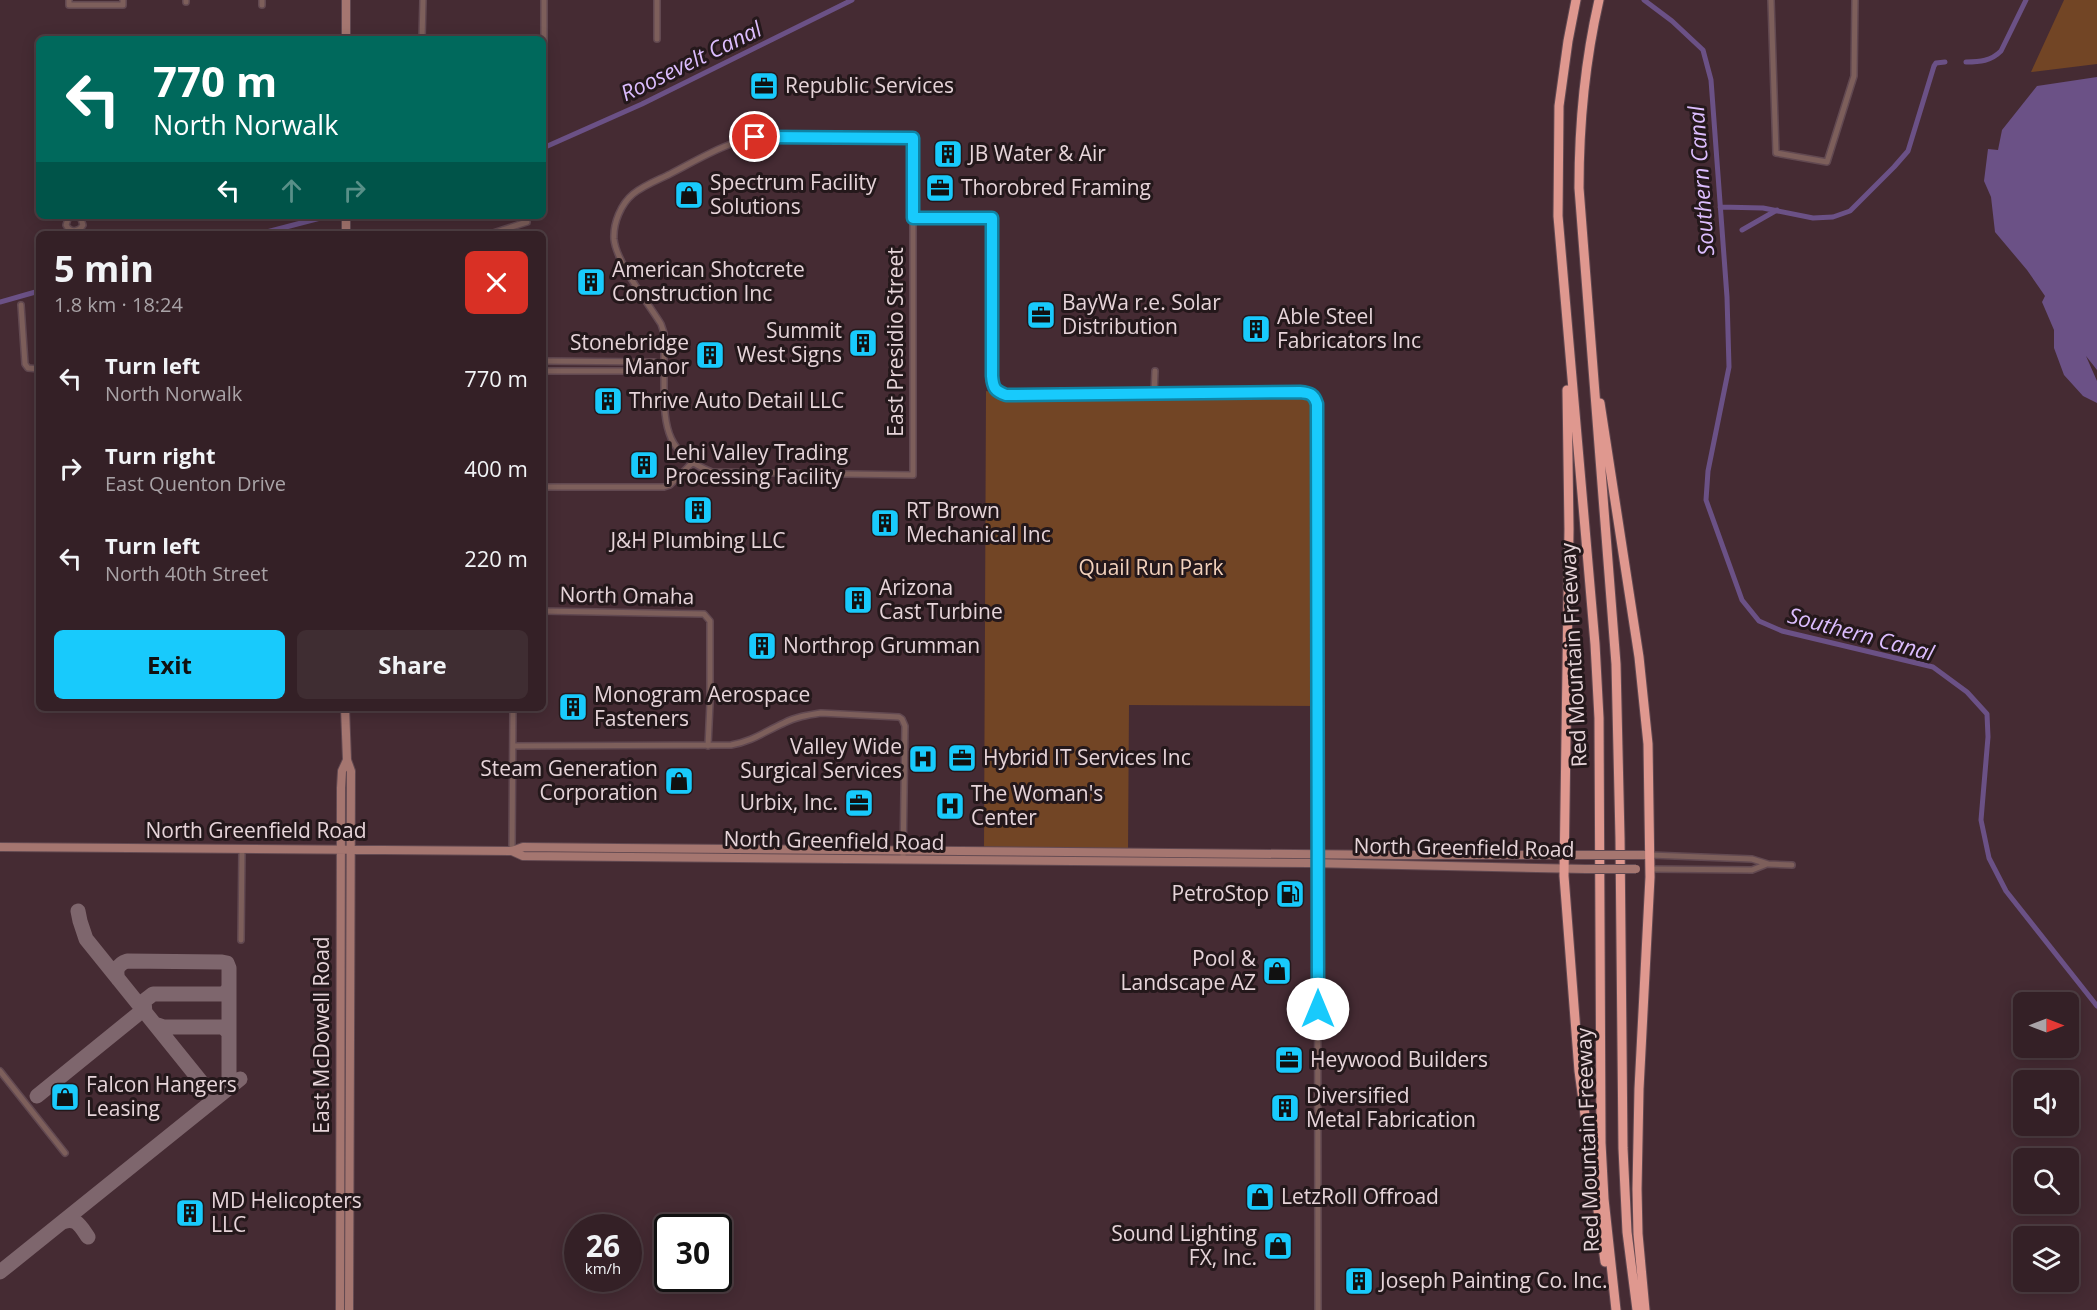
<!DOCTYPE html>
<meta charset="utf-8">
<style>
:root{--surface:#342026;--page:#3f2d32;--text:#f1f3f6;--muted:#a9a3a7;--line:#4e3e43;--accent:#18cafc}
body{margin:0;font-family:"Open Sans",sans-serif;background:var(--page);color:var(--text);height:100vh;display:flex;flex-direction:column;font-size:22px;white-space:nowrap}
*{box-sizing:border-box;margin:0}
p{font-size:20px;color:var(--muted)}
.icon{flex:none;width:33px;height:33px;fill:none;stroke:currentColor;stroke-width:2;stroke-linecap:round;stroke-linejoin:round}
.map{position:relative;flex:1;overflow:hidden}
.panel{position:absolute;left:36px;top:231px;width:510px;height:480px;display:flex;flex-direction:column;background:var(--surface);border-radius:9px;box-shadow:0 3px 15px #0003,0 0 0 2px var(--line)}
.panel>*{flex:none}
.banner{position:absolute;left:36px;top:36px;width:510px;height:183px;border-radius:9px;box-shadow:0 3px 15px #0003,0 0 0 2px var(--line);background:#00695c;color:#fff;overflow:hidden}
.needle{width:39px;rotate:90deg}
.buttons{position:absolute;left:2013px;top:992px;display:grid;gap:12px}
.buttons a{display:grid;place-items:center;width:66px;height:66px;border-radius:9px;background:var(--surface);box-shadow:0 3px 15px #0003,0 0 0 2px var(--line);font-size:30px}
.speed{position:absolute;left:564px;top:1214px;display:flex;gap:12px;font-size:30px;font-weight:700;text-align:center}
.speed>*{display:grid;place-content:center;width:78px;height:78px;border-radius:50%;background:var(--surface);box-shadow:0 3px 15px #0003,0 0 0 2px var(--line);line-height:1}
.speed small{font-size:15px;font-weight:400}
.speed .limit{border:3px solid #111;border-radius:9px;background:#fff;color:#111}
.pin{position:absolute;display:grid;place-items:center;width:51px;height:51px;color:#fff;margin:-26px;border:3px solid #fff;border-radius:50%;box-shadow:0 2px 6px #0007}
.me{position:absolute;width:66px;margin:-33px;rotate:0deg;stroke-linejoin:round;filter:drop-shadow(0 0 4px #0008)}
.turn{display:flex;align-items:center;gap:21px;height:126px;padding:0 18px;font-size:27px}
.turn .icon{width:78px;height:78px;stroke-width:2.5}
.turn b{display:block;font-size:42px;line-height:51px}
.lanes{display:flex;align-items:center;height:57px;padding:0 18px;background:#0003;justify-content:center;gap:30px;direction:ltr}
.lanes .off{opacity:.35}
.round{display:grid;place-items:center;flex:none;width:63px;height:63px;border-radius:9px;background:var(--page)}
.overview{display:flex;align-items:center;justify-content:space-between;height:102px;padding:0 18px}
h1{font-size:36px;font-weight:700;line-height:45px}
.button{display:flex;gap:12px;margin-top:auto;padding:12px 18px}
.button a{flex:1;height:69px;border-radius:9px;background:var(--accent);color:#111;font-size:24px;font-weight:700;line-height:69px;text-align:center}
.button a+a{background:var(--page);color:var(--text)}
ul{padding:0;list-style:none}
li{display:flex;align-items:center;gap:18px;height:90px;padding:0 18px}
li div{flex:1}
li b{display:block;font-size:22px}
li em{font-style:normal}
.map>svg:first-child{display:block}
.green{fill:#724525}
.water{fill:#6b5186}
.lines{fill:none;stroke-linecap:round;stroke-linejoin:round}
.canal{stroke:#6b5186;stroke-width:5}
.taxiway{stroke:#7e666d;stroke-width:15}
.minor-casing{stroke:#624951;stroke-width:8}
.secondary-casing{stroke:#624951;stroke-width:10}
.motorway-casing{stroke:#624951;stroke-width:11}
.minor{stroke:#7d5f5b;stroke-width:5}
.secondary{stroke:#a57670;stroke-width:8}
.motorway{stroke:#df988f;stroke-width:9}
.secondary-bridge-casing{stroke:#624951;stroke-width:10;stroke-linecap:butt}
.secondary-bridge{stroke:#a57670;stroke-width:8}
.route-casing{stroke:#1083a4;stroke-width:15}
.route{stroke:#18cafc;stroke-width:10}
.labels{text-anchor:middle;stroke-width:6;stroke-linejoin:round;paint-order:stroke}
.poi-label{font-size:21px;fill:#e6d4d9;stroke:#24181b;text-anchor:start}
.street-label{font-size:21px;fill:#e6d4d9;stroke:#24181b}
.park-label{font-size:21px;fill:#f3d2bd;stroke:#24181b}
.water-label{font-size:22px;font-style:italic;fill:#dcbdfe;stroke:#24181b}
</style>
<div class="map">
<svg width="2097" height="1310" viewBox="0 0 2097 1310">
<rect width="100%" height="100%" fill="#452b33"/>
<path class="green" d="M2064,0H2097V64L2031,72Z
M986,391L1006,395L1300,392L1315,398L1318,706L1129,705L1128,853L984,851Z"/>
<path class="water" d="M2097,77V370L2086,356L2097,381V403L2083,396L2064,375L2054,348V330L2042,302L2045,296L2027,270L1995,232L1991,197L1984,181L1988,149L1998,150L2002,130L2037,86Z"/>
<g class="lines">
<path class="canal" d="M1644,0L1672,21L1703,50L1711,80L1727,297L1729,367L1708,471L1706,500L1742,600L1759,621L1782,631L1933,667L1967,692L1987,714L1988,737L1981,820L1989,858L2006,891L2097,1006
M1966,62C1980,62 1991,61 2001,51L2026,0
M543,148L642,104L852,0
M1720,207L1763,208L1813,218L1833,217L1850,211L1894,167L1908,151L1934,66L1936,63L1945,62
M1742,230L1777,210
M259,234L328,216
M0,302L39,291"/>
<path class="taxiway" d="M78,911L80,921L86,939L215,1099
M118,979C115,970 118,964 127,961L222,962L227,963L229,968V1082L225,1091
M145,1013L144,1001L153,994H224L229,988
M155,1024L164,1027H223L229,1033
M37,1096L143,1010
M63,1222C76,1216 81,1227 88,1237
M0,1272L240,1079"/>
<g class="minor-casing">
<path id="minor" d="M69,0V5H123V0
M657,0V39
M1771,0L1776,153L1827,162L1854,76L1855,0
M186,2V0
M262,5V0
M422,39L423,0
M544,88V0
M768,136L913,138V475L712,472C667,455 664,428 664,385C664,368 664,350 664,333L661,324C648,303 616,262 614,239C613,223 621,204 633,194C644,185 658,180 670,174C701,158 732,138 768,136Z
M69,216L66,225C70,233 79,232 83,225L80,216
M913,218H992V376C993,388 995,391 1006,395L1300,392C1310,393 1314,394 1317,404L1318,1310
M490,234L527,222
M21,305L25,364L28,368L39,369
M543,361L654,362L664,366
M543,371H653L664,366
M1154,394L1155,371
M543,487H664L670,485L692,463
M543,611L704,614L710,621V703L708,746
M513,746L731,745C753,741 764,732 784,723C795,717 808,715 821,713L899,717L902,719L905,726L903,860
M512,851L513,708
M1650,855L1752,859L1768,864L1792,865
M1650,869L1752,870L1767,864
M241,940L242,848
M0,1071L65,1153"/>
</g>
<g class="secondary-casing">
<path id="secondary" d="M346,0V39
M346,216V234
M345,708L347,760L351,771L349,1310
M0,847L512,851L523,847L619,848L1396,855H1577
M512,851L523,856L1310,863L1586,869
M1634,855H1650
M340,1310L341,788L342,771L347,760"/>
</g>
<g class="motorway-casing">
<path id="motorway" d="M1576,0L1568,41L1559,106L1558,216L1595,644L1599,718L1601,1143L1604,1199L1616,1310
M1599,0C1585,61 1579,125 1579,188L1616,664L1620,838L1623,1148L1627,1232L1637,1310
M1567,390L1569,529L1564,876L1579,1071L1605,1262
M1600,403L1639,657L1648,744L1650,877L1639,1089L1637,1189L1638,1234L1645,1310"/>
</g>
<use href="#minor" class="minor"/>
<use href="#secondary" class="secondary"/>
<use href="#motorway" class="motorway"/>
<g class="secondary-bridge-casing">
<path id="secondary-bridge" d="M1577,855H1634
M1586,869H1636"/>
</g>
<use href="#secondary-bridge" class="secondary-bridge"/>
</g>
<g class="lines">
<g class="route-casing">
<path id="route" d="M755,137L913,138V218H992V376C993,388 995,391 1006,395L1300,392C1310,393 1314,394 1317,404L1318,1009"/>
</g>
<use href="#route" class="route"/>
</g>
<defs>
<g id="office-square" transform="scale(1.5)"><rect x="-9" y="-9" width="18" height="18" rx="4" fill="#18cafc" stroke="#24181b"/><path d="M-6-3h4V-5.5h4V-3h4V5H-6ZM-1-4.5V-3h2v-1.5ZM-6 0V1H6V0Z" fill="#111"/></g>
<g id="building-square" transform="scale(1.5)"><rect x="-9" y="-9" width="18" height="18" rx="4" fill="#18cafc" stroke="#24181b"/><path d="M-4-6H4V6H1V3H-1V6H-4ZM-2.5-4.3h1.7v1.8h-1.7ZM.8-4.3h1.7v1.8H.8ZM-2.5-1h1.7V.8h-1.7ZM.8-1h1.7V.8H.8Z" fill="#111"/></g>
<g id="shop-square" transform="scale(1.5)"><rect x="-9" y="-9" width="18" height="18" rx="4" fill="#18cafc" stroke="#24181b"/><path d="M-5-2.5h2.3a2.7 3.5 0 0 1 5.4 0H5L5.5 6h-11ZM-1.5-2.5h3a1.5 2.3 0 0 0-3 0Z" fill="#111"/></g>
<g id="hospital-square" transform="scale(1.5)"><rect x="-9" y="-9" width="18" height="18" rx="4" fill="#18cafc" stroke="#24181b"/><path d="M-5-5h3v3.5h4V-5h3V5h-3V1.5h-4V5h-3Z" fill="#111"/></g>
<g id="fuel-square" transform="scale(1.5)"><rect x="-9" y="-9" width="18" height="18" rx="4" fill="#18cafc" stroke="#24181b"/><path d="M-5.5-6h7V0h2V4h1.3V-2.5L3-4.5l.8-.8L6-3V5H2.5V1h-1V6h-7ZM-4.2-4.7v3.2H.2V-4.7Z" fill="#111"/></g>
</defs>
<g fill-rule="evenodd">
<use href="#office-square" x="764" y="86"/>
<use href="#building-square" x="948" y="154"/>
<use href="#office-square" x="940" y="188"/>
<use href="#shop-square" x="689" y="195"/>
<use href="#building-square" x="591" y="282"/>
<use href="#office-square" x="1041" y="315"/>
<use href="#building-square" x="1256" y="329"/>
<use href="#building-square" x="863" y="343"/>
<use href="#building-square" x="710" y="355"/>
<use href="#building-square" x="608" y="401"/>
<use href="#building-square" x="644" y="465"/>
<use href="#building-square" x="698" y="510"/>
<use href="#building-square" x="885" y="523"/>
<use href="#building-square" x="858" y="600"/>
<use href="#building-square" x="762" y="646"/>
<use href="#building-square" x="573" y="707"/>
<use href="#office-square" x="962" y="758"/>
<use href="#hospital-square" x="923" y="759"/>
<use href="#shop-square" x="679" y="781"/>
<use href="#office-square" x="859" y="803"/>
<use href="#hospital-square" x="950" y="806"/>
<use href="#fuel-square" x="1290" y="894"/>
<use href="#shop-square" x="1277" y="971"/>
<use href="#office-square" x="1289" y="1060"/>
<use href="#shop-square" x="65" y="1097"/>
<use href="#building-square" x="1285" y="1108"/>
<use href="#shop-square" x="1260" y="1197"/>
<use href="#building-square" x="190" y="1213"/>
<use href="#shop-square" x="1278" y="1246"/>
<use href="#building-square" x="1359" y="1281"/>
</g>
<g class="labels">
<g class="poi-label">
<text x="785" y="93">Republic Services</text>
<text x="969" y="161">JB Water &amp; Air</text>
<text x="710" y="190">Spectrum Facility<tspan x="710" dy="24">Solutions</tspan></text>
<text x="961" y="195">Thorobred Framing</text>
<text x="612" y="277">American Shotcrete<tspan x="612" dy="24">Construction Inc</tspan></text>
<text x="1062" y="310">BayWa r.e. Solar<tspan x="1062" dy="24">Distribution</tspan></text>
<text x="1277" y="324">Able Steel<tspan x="1277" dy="24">Fabricators Inc</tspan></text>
<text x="842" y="338" text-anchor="end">Summit<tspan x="842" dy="24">West Signs</tspan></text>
<text x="689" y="350" text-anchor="end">Stonebridge<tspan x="689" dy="24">Manor</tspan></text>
<text x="629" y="408">Thrive Auto Detail LLC</text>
<text x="665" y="460">Lehi Valley Trading<tspan x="665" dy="24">Processing Facility</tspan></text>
<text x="906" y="518">RT Brown<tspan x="906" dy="24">Mechanical Inc</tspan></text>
<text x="698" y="548" text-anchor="middle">J&amp;H Plumbing LLC</text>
<text x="879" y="595">Arizona<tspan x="879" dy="24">Cast Turbine</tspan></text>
<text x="783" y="653">Northrop Grumman</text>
<text x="594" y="702">Monogram Aerospace<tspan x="594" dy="24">Fasteners</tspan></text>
<text x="902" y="754" text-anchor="end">Valley Wide<tspan x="902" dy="24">Surgical Services</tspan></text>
<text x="983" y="765">Hybrid IT Services Inc</text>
<text x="658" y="776" text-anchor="end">Steam Generation<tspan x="658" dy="24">Corporation</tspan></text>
<text x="971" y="801">The Woman's<tspan x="971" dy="24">Center</tspan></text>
<text x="838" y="810" text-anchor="end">Urbix, Inc.</text>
<text x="1269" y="901" text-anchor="end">PetroStop</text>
<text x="1256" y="966" text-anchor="end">Pool &amp;<tspan x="1256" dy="24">Landscape AZ</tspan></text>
<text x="1310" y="1067">Heywood Builders</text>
<text x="86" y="1092">Falcon Hangers<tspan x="86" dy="24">Leasing</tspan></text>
<text x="1306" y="1103">Diversified<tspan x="1306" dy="24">Metal Fabrication</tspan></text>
<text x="1281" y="1204">LetzRoll Offroad</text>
<text x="211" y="1208">MD Helicopters<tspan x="211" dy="24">LLC</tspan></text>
<text x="1257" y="1241" text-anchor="end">Sound Lighting<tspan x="1257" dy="24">FX, Inc.</tspan></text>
<text x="1380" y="1288">Joseph Painting Co. Inc.</text>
</g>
<g class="street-label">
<text transform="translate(896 342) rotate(-90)" y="7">East Presidio Street</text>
<text transform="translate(627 596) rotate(1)" y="7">North Omaha</text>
<text transform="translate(1574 655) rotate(-93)" y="7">Red Mountain Freeway</text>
<text x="256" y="838">North Greenfield Road</text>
<text transform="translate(834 841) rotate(1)" y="7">North Greenfield Road</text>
<text transform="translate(1464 848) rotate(1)" y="7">North Greenfield Road</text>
<text transform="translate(322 1035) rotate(-90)" y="7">East McDowell Road</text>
<text transform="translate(1588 1140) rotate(-92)" y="7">Red Mountain Freeway</text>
</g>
<g class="park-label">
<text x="1151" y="575">Quail Run Park</text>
</g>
<g class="water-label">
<text transform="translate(691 61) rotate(-26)" y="8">Roosevelt Canal</text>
<text transform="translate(1701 181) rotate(-94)" y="8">Southern Canal</text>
<text transform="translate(1861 634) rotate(15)" y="8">Southern Canal</text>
</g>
</g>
</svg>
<div class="buttons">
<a><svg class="needle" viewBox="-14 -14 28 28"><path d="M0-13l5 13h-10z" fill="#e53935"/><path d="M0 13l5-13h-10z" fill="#a9a3a7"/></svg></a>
<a><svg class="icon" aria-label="sound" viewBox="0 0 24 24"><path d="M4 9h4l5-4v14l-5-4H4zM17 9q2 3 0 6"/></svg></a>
<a><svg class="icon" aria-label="search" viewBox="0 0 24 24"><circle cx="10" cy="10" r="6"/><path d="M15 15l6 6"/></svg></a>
<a><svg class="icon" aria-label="layers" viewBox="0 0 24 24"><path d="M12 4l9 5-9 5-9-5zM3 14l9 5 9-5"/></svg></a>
</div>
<div class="speed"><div>26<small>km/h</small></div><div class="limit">30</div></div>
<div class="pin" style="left:755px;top:137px;background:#d93025"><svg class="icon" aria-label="arrive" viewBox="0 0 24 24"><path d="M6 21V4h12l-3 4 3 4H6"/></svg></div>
<svg class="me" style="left:1318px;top:1009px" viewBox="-20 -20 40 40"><circle r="19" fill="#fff"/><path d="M0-13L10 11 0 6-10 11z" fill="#18cafc"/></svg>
<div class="banner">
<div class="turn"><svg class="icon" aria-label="left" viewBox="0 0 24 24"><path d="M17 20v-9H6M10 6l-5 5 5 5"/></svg><div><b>770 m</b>North Norwalk</div></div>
<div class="lanes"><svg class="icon" aria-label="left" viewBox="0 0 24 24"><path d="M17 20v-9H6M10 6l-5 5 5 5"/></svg><svg class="icon off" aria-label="ahead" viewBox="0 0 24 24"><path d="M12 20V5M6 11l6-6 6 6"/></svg><svg class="icon off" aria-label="right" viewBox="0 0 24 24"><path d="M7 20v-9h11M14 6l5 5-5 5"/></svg></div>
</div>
<section class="panel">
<div class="overview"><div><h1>5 min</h1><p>1.8 km · 18:24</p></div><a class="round" style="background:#d93025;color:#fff"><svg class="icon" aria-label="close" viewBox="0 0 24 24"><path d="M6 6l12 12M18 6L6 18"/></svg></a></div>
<ul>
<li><svg class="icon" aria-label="left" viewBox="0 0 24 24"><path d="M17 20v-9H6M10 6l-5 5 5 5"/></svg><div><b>Turn left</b><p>North Norwalk</p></div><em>770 m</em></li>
<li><svg class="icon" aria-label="right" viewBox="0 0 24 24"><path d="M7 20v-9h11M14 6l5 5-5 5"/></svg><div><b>Turn right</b><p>East Quenton Drive</p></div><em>400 m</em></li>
<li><svg class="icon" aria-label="left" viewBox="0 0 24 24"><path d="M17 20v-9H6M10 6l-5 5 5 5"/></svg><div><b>Turn left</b><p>North 40th Street</p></div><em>220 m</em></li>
</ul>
<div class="button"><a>Exit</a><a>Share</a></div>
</section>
</div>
